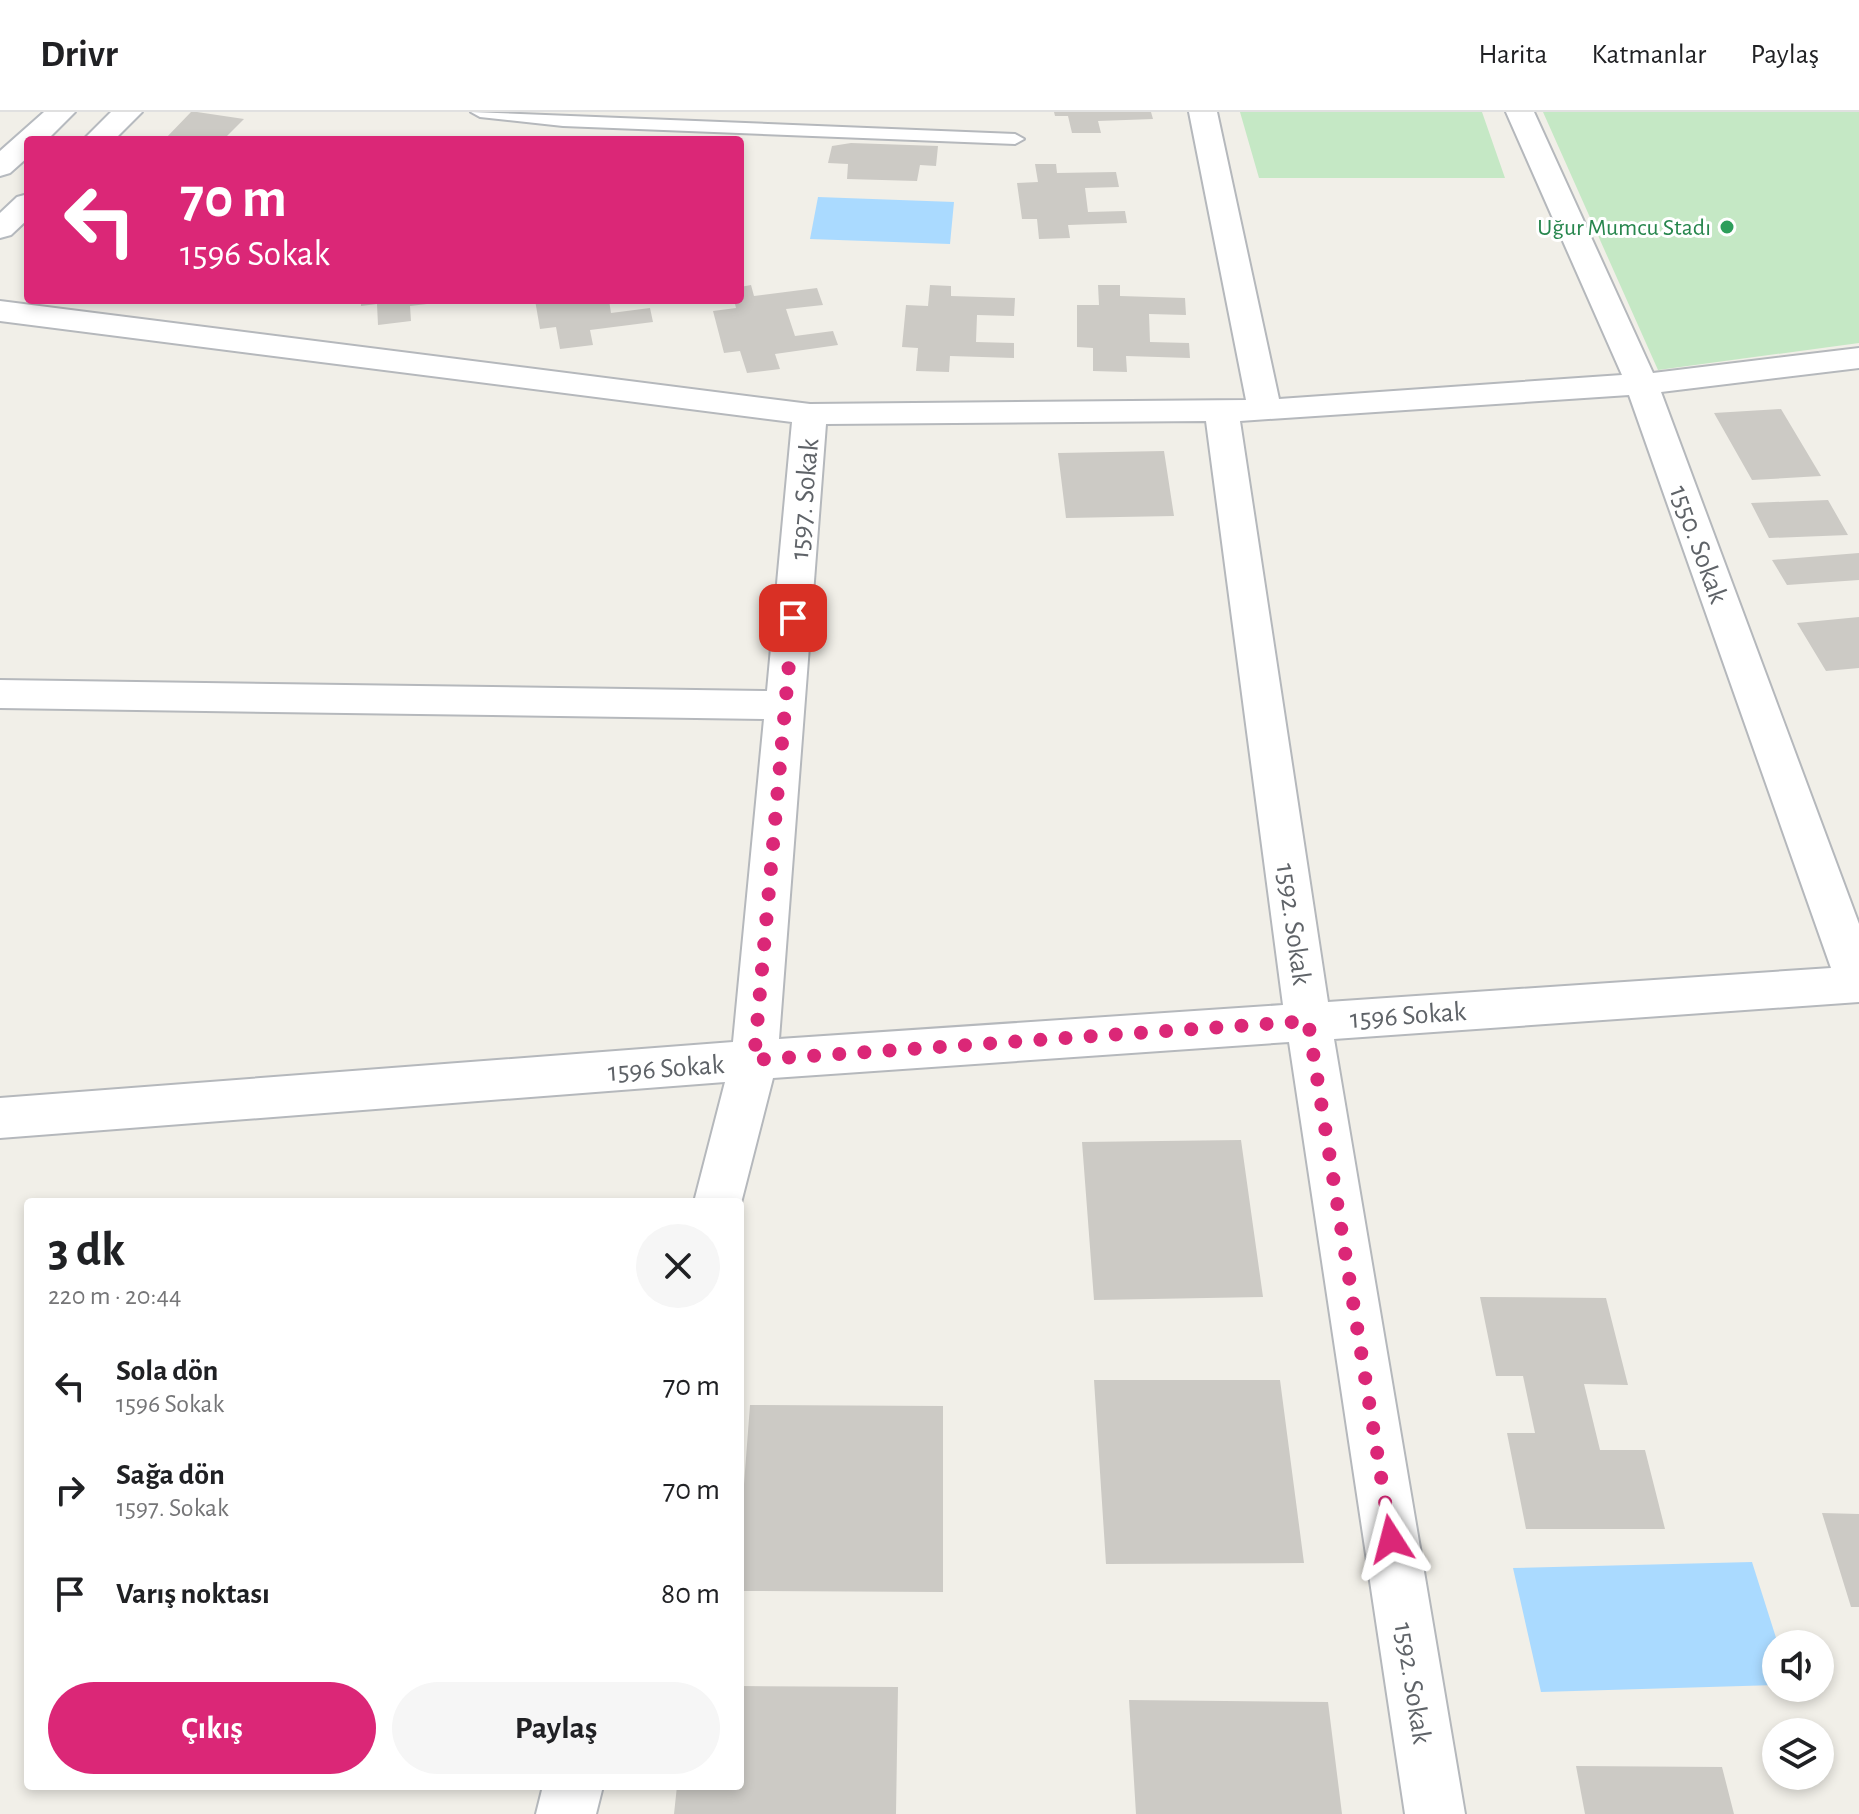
<!DOCTYPE html>
<html lang="tr">
<meta charset="utf-8">
<style>
:root{--surface:#fff;--page:#f6f6f6;--text:#202124;--muted:#757577;--line:#e0e0e0;--accent:#db2777}
body{margin:0;font-family:"Alegreya Sans",sans-serif;background:var(--page);color:var(--text);height:100vh;display:flex;flex-direction:column;font-size:30px;white-space:nowrap}
*{box-sizing:border-box;margin:0}
p{font-size:26px;color:var(--muted)}
.icon{flex:none;width:44px;height:44px;fill:none;stroke:currentColor;stroke-width:2;stroke-linecap:round;stroke-linejoin:round}
.map{position:relative;flex:1;overflow:hidden}
.details{position:absolute;left:24px;top:1086px;width:720px;height:592px;display:flex;flex-direction:column;background:var(--surface);border-radius:8px;box-shadow:0 4px 12px #0003}
.details>*{flex:none}
.guide{position:absolute;left:24px;top:24px;width:720px;height:168px;border-radius:8px;box-shadow:0 4px 12px #0003;background:#db2777;color:#fff;overflow:hidden}
.fabs{position:absolute;left:1762px;top:1518px;display:grid;gap:16px}
.fabs a{display:grid;place-items:center;width:72px;height:72px;border-radius:50%;background:var(--surface);box-shadow:0 4px 12px #0003;font-size:40px}
.pin{position:absolute;display:grid;place-items:center;width:68px;height:68px;color:#fff;margin:-34px;border-radius:16px;box-shadow:0 4px 12px #0006}
.me{position:absolute;width:88px;margin:-44px;rotate:351deg;stroke-linejoin:round;filter:drop-shadow(0 0 6px #0008)}
.turn{display:flex;align-items:center;gap:28px;height:168px;padding:0 24px;font-size:36px}
.turn .icon{width:104px;height:104px;stroke-width:2.5}
.turn b{display:block;font-size:56px;line-height:68px}
.round{display:grid;place-items:center;flex:none;width:84px;height:84px;border-radius:42px;background:var(--page)}
.overview{display:flex;align-items:center;justify-content:space-between;height:136px;padding:0 24px}
h1{font-size:48px;font-weight:700;line-height:60px}
.action{display:flex;gap:16px;margin-top:auto;padding:16px 24px}
.action a{flex:1;height:92px;border-radius:48px;background:var(--accent);color:#fff;font-size:32px;font-weight:700;line-height:92px;text-align:center}
.action a+a{background:var(--page);color:var(--text)}
ul{padding:0;list-style:none}
li{display:flex;align-items:center;gap:24px;height:104px;padding:0 24px}
li div{flex:1}
li b{display:block;font-size:30px}
li em{font-style:normal}
header{display:flex;align-items:center;gap:48px;box-sizing:border-box;height:112px;padding:0 40px;background:var(--surface);border-bottom:2px solid var(--line)}
header strong{font-size:38px}
nav{display:flex;gap:44px;margin-inline-start:auto;font-size:28px}
.map>svg:first-child{display:block}
.green{fill:#c5e8c5}
.water{fill:#aadaff}
.building{fill:#cccac5}
.lines{fill:none;stroke-linecap:round;stroke-linejoin:round}
.service-casing{stroke:#b5b8bc;stroke-width:4}
.minor-casing{stroke:#b5b8bc;stroke-width:4}
.secondary-casing{stroke:#b6babf;stroke-width:4}
.service{fill:#fff;fill-rule:evenodd}
.minor{fill:#fff;fill-rule:evenodd}
.secondary{fill:#fff;fill-rule:evenodd}
.route{stroke:#db2777;stroke-width:14;stroke-dasharray:0 25.2}
.leisure-dot{fill:#2e9e5b;stroke:#fff;stroke-width:3}
.labels{text-anchor:middle;stroke-width:6;stroke-linejoin:round;paint-order:stroke}
.far-leisure-label{font-size:24px;fill:#27864d;stroke:#fff;text-anchor:end}
.street-label{font-size:28px;fill:#5f6368;stroke:#fff}
</style>
<header>
<strong>Drivr</strong>
<nav><a>Harita</a><a>Katmanlar</a><a>Paylaş</a></nav>
</header>
<div class="map">
<svg width="1859" height="1702" viewBox="0 0 1859 1702">
<rect width="100%" height="100%" fill="#f1efe8"/>
<path class="green" d="M1240,0H1482L1505,66H1259Z
M1543,0H1859V231L1658,258Z"/>
<path class="water" d="M818,85L954,90L950,132L810,127Z
M1752,1450L1778,1532L1776,1573L1541,1580L1513,1456Z"/>
<path class="building" d="M191,0H197L244,7L223,28H164Z
M1054,0H1151L1153,7L1098,9L1101,21H1072L1068,4H1055Z
M851,31L938,34L936,54L920,53L917,69L847,67L848,52L828,51L832,34Z
M1035,52H1056L1057,61L1116,60L1119,75L1085,76L1088,100L1125,99L1127,111L1068,113L1070,126L1039,127L1037,107H1022L1017,71L1038,70Z
M751,173L754,184L817,176L823,193L786,197L795,224L833,219L838,233L775,242L780,257L747,261L740,239L724,241L713,199L736,196L734,188H740V175Z
M930,173L951,174V184L1015,186L1014,204L977,203L976,230L1014,231V246L950,244L949,260L916,259L918,236L902,235L906,193L928,194Z
M1098,173H1120V184L1185,186L1186,203L1149,202L1150,230L1189,231L1190,246L1126,244L1127,260L1093,259V236L1077,235V193H1099Z
M361,188H444V190L410,194L411,209L378,213L377,192L361,194Z
M535,188H609L611,201L650,196L653,210L590,218L593,233L560,237L556,215L540,217Z
M1781,297L1821,364L1752,368L1714,301Z
M1164,339L1174,404L1066,406L1058,341Z
M1828,388L1848,423L1769,426L1751,391Z
M1859,441V468L1787,473L1772,448Z
M1859,505V556L1826,559L1797,511Z
M1241,1028L1263,1185L1094,1188L1082,1030Z
M1480,1185L1606,1186L1628,1273L1584,1272L1600,1338H1645L1665,1417H1526L1507,1321H1535L1523,1264H1496Z
M1094,1268H1280L1304,1451L1106,1452Z
M750,1293L943,1294V1480L740,1479V1425Z
M1822,1401L1859,1402V1495H1851Z
M740,1574L898,1575L896,1702H674L677,1674H740Z
M1129,1588L1328,1590L1342,1702H1136Z
M1576,1654L1722,1655L1734,1702H1585Z"/>
<g class="lines">
<g class="service-casing">
<path id="service" d="M471,0L1015,22L1024,27L1015,32L563,14L480,5Z"/>
</g>
<g class="minor-casing">
<path id="minor" d="M1189,0H1217L1279,287L1622,263L1506,0H1534L1653,261L1859,236V256L1661,280L1859,812V890L1334,927L1465,1702H1405L1289,930L773,966L740,1095V1090H694L725,970L0,1026V986L733,930L764,607L0,596V568L767,579L792,310L0,209V189L810,292L1246,288ZM1629,283L1831,856L1328,890L1240,309ZM1206,309L1283,893L779,927L826,312Z
M543,1674H603L596,1702H536Z"/>
</g>
<g class="secondary-casing">
<path id="secondary" d="M44,0H75L47,28H28V45L10,61L0,64V39Z
M111,0H142L114,28H83Z
M28,82V107L11,123L0,126V101L17,85Z"/>
</g>
<use href="#service" class="service"/>
<use href="#minor" class="minor"/>
<use href="#secondary" class="secondary"/>
</g>
<g class="lines">
<path class="route" d="M793,506L754,948L1308,909L1391,1427"/>
</g>
<circle class="leisure-dot" cx="1727" cy="115" r="8"/>
<g class="labels">
<g class="far-leisure-label">
<text x="1711" y="123">Uğur Mumcu Stadı</text>
</g>
<g class="street-label">
<text transform="translate(803 387) rotate(-85)" y="10">1597. Sokak</text>
<text transform="translate(1700 432) rotate(70)" y="10">1550. Sokak</text>
<text transform="translate(1295 812) rotate(82)" y="10">1592. Sokak</text>
<text transform="translate(1408 902) rotate(-4)" y="10">1596 Sokak</text>
<text transform="translate(666 955) rotate(-4)" y="10">1596 Sokak</text>
<text transform="translate(1414 1571) rotate(81)" y="10">1592. Sokak</text>
</g>
</g>
</svg>
<div class="fabs">
<a><svg class="icon" aria-label="sound" viewBox="0 0 24 24"><path d="M4 9h4l5-4v14l-5-4H4zM17 9q2 3 0 6"/></svg></a>
<a><svg class="icon" aria-label="layers" viewBox="0 0 24 24"><path d="M12 4l9 5-9 5-9-5zM3 14l9 5 9-5"/></svg></a>
</div>
<div class="pin" style="left:793px;top:506px;background:#d93025"><svg class="icon" aria-label="arrive" viewBox="0 0 24 24"><path d="M6 21V4h12l-3 4 3 4H6"/></svg></div>
<svg class="me" style="left:1391px;top:1427px" viewBox="-20 -20 40 40"><path d="M0-17L14 15 0 8-14 15z" fill="#db2777" stroke="#fff" stroke-width="4"/></svg>
<div class="guide">
<div class="turn"><svg class="icon" aria-label="left" viewBox="0 0 24 24"><path d="M17 20v-9H6M10 6l-5 5 5 5"/></svg><div><b>70 m</b>1596 Sokak</div></div>
</div>
<section class="details">
<div class="overview"><div><h1>3 dk</h1><p>220 m · 20:44</p></div><a class="round"><svg class="icon" aria-label="close" viewBox="0 0 24 24"><path d="M6 6l12 12M18 6L6 18"/></svg></a></div>
<ul>
<li><svg class="icon" aria-label="left" viewBox="0 0 24 24"><path d="M17 20v-9H6M10 6l-5 5 5 5"/></svg><div><b>Sola dön</b><p>1596 Sokak</p></div><em>70 m</em></li>
<li><svg class="icon" aria-label="right" viewBox="0 0 24 24"><path d="M7 20v-9h11M14 6l5 5-5 5"/></svg><div><b>Sağa dön</b><p>1597. Sokak</p></div><em>70 m</em></li>
<li><svg class="icon" aria-label="arrive" viewBox="0 0 24 24"><path d="M6 21V4h12l-3 4 3 4H6"/></svg><div><b>Varış noktası</b></div><em>80 m</em></li>
</ul>
<div class="action"><a>Çıkış</a><a>Paylaş</a></div>
</section>
</div>
